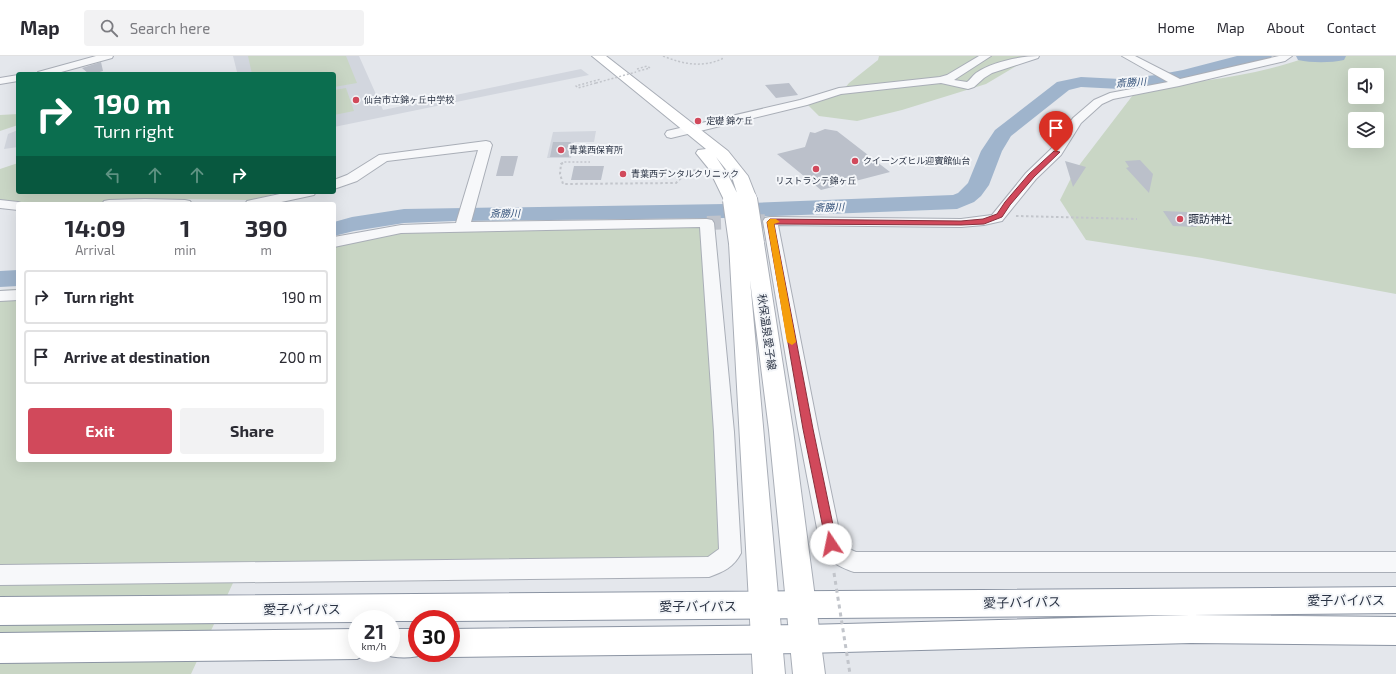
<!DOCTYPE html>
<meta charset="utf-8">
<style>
:root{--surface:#fff;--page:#f2f2f3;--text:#2b2b33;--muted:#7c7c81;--line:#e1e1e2;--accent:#d1495b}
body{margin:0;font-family:"Exo 2","Noto Sans JP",sans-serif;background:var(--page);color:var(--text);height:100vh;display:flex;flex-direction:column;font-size:15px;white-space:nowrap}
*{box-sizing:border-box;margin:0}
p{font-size:13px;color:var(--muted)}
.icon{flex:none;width:22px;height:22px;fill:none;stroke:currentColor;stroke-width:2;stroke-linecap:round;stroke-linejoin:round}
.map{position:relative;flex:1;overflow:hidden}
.drawer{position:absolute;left:16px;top:146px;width:320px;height:260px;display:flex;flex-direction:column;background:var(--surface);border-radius:4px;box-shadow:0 4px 16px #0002}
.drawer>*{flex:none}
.hud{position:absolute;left:16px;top:16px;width:320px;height:122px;border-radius:4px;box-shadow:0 4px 16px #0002;background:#0b6e4f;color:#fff;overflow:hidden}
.fabs{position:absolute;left:1348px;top:12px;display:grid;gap:8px}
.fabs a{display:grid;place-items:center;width:36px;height:36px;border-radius:4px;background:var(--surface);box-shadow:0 4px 16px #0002;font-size:20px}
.speed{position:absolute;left:348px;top:554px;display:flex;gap:8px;font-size:20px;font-weight:700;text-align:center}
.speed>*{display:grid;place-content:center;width:52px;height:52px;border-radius:50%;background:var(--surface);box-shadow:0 4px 16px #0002;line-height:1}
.speed small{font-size:10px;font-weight:400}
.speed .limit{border:6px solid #d22;background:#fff;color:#111}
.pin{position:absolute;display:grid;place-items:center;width:34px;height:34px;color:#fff;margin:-41px -17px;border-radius:50% 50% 50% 0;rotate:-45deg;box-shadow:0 0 4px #0007}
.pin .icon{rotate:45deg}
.me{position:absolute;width:44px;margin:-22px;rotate:349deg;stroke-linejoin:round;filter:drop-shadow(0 0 3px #0008)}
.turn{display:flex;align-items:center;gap:14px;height:84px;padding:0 12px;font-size:18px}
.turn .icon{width:52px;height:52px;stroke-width:2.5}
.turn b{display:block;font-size:28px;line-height:34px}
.lanes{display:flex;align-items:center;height:38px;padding:0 12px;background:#0003;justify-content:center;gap:20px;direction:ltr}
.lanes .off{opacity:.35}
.eta{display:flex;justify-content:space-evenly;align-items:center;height:68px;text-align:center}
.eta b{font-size:24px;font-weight:700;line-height:28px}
.button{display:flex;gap:8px;margin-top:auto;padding:8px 12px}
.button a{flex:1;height:46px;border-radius:4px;background:var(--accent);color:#fff;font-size:16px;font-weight:700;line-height:46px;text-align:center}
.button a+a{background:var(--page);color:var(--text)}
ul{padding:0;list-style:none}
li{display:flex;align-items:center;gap:12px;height:54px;margin:0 8px 6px;padding:0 4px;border:2px solid var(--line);border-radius:4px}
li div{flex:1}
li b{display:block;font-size:15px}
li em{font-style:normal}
header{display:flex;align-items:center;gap:24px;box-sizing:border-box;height:56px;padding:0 20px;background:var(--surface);border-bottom:1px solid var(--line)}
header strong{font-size:19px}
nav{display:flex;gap:22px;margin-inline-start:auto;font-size:14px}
.search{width:280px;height:36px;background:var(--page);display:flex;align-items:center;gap:10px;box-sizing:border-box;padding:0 14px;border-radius:4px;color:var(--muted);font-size:15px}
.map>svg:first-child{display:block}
.built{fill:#d2d6de}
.green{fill:#c9d6c5;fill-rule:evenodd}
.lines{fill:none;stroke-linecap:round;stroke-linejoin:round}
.river{fill:#9fb4cc;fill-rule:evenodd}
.building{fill:#bbc0ca}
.street-tunnel{stroke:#bfc3cb;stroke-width:14;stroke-dasharray:14 8;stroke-linecap:butt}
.street-casing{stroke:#a9aeb7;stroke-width:2}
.secondary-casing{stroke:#a9aeb7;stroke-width:2}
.highway-casing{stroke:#8b94a3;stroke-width:2}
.path-far1{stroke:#c2c5cb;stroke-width:1.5;stroke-dasharray:2 2;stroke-linecap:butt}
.path{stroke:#c2c5cb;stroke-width:2;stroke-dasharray:2.5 2.5;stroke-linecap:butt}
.street{fill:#f7f8fa;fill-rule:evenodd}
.secondary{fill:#fff;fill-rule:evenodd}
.highway{fill:#fff;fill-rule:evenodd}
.secondary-bridge-casing{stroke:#a9aeb7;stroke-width:20;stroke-linecap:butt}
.path-bridge-far1{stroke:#c2c5cb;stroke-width:1.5;stroke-dasharray:2 2;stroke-linecap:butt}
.path-bridge{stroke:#c2c5cb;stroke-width:3;stroke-dasharray:4 4;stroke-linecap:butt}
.secondary-bridge{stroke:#fff;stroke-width:18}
.route{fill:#d1495b;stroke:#882f3b}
.slow{fill:#f59e0b}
.poi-dot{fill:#d1495b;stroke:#f4f6f9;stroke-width:1.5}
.labels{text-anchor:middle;stroke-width:4;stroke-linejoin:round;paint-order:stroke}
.far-poi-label{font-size:9px;fill:#2b3445;stroke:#f4f6f9;text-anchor:start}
.far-water-label{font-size:10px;font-style:italic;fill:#34527a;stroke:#f4f6f9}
.poi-label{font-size:11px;fill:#2b3445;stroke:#f4f6f9;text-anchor:start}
.street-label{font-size:11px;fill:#2b3445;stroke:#f4f6f9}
.near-street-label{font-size:13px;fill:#2b3445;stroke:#f4f6f9}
</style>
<header>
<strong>Map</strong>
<div class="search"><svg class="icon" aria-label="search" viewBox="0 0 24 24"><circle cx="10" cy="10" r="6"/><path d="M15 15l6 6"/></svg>Search here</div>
<nav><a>Home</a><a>Map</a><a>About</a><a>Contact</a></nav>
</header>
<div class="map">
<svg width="1396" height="618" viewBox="0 0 1396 618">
<rect width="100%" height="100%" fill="#e4e7ec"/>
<path class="built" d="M233,0H359L383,54L581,13L589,19L334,71V18H226L237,16Z
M18,74V91L4,93L8,78Z
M596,75L594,86H574L571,102H547L553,76Z"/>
<path class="green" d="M248,0H346L357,27L334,31V18H252Z
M879,0H1033L986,28L902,54L857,65L819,60L808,49L813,44L839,39L849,27L878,4Z
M1311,0H1396V238L1202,202L1086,184L1060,144L1074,116L1136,35C1195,25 1254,21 1311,0ZM1355,19H1377V41H1355ZM1355,63H1377V85H1355Z
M346,32L354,55L334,59V34Z
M18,58V69L0,75V59Z
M18,107V136H282L251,144L181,143L51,148L0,145V113Z
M707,167L721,506L238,516L191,618H0V234L18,233V404H334V183L407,170Z"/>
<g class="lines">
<path class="river" d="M1237,0H1272L1270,4L1225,13L1185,24L1156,29L1120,33L1081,31L1069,34L1011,80L1002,95L989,129L981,140L974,146L957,153L725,162L455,165L404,167L354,175L334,180V166L352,161L404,153L725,148L953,139L958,137L968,127L981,95L995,74L1057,26L1081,21L1120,23L1156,19L1183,14Z
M1296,0H1346L1344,4C1330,7 1312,7 1298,4Z
M18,214V230L0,231V215Z"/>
</g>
<path class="building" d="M101,6L103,15L93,18H89L82,12Z
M789,27L798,39L776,42L765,29Z
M825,73L837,75L890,116L821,134L777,98L805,91L810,76L815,77Z
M553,86H571L569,101H550Z
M501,100H518L513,120H496Z
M1140,104L1153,118L1149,137L1126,112L1129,111L1125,105Z
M1065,105L1086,111L1073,131Z
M574,110H604L601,124H571Z
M1163,155L1187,156L1197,171L1173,170Z"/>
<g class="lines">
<path class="street-tunnel" d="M707,167L770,165"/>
<g class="street-casing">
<path id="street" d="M96,0H113L112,2L54,18H37L38,16Z
M979,0H991L954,24L967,26C970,24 972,20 976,17C991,6 1021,0 1039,0L1038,2L992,17L984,22L974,31L968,33L941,27L841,38L807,49L671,82L667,81L665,78L667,75L800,44L839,32L940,21L947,19Z
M1122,0H1135L1180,23L1279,0H1292L1285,5L1179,30L1113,43L1102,48L1081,67L1061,99L1036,123L1002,165L984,169L961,171L778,169L818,373L841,484L849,493L856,496H1396V516H854C837,510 828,505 820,488L798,373L763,165L765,162L770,161L961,163L992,159L1026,117L1051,93L1073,62L1094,44L1110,37L1168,26Z
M18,19V25L0,28V22Z
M486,85L490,86L492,89L471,166L707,163L712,164L714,167L734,376L741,497C734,511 723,516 709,521L0,529V509L708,501L719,493L714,376L700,171L401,177L334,191V181L401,169L456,167L478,94L387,105L357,125L334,133V124L347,119L379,99Z
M289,136H316L314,139L272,148H245L247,145Z
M145,143L185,144L190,145L192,148H102L104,145L109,144Z
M0,144L18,146L24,148H18V154L0,152Z
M18,234V244L0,245V235Z"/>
</g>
<g class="secondary-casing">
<path id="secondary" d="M592,0H606L728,95L748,120L757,143L754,147L748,148L742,147L740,144L738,148L732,149L726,148L709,113L696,97L698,94L706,93ZM716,101L732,121L737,137L728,119Z
M738,181L744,183L746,186L749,183L755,181L761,183L764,187L793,374L825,618H793L769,374L750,224L785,618H753L729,187L732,183Z"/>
</g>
<g class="highway-casing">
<path id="highway" d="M1396,531V557L1192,559L1396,561V589L1191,587L805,597L451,601L440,597H451V573L805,569L1190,559L451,565V563H417V565H391V563H357V566L0,569V541Z
M357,573V597H368L357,603L0,607V577Z
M391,573H417V597H428C412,603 396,603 380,597H391Z"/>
</g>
<path class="path-far1" d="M663,0C683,8 701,12 722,3L723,0
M637,13L647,10L650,12L638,15
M596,27L578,32L576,30L601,23
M561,108L564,106H590"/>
<path class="path" d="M563,107L561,108L560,118L563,128L676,127L683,120L684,115L699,114
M1016,160L1137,163"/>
<use href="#street" class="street"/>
<use href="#secondary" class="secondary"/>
<use href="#highway" class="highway"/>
<g class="secondary-bridge-casing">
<path id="secondary-bridge" d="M748,143L755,187
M732,144L738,187"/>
</g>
<path class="path-bridge-far1" d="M596,27L636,16"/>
<path class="path-bridge" d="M834,517L850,618"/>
<use href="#secondary-bridge" class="secondary-bridge"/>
</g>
<path class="route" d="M1054,95L1060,96L1034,121L1010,149L1002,161L984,168L961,169L774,168L813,373L837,488L835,492L831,493L827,492L803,373L767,166L770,163L961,165L983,163L997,158L1005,146L1029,118Z"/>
<path class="slow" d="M776,163L780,166L774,168L796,286L792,289L787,286L767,166L770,163Z"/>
<g class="poi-dot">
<circle cx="356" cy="44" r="4"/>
<circle cx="698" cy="65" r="4"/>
<circle cx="561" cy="94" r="4"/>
<circle cx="855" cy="105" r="4"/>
<circle cx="816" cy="113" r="4"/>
<circle cx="623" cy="118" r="4"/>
<circle cx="1180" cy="163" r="4"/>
</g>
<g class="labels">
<g class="far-poi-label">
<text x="364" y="47">仙台市立錦ヶ丘中学校</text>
<text x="706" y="68">定礎 錦ケ丘</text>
<text x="569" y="97">青葉西保育所</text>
<text x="863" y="108">クイーンズヒル迎賓館仙台</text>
<text x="631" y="121">青葉西デンタルクリニック</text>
<text x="816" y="128" text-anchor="middle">リストランテ錦ヶ丘</text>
</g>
<g class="far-water-label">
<text transform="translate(1131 26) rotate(-4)" y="4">斎勝川</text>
<text transform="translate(829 151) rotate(-2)" y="4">斎勝川</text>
<text transform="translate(505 157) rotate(-1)" y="4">斎勝川</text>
</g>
<g class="poi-label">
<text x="1188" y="167">諏訪神社</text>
</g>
<g class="street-label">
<text transform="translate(767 276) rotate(82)" y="4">秋保温泉愛子線</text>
</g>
<g class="near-street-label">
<text x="1346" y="549">愛子バイパス</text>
<text transform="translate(1022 546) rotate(-1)" y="5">愛子バイパス</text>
<text x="698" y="555">愛子バイパス</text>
<text x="302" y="558">愛子バイパス</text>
</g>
</g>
</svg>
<div class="fabs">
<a><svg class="icon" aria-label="sound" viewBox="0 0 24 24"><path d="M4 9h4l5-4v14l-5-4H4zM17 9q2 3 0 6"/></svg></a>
<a><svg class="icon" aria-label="layers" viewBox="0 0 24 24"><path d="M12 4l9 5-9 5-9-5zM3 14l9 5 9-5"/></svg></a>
</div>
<div class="speed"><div>21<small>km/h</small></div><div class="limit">30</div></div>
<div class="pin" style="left:1056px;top:96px;background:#d93025"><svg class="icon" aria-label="arrive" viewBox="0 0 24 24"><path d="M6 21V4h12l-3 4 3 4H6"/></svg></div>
<svg class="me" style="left:831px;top:488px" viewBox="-20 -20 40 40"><circle r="19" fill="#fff"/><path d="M0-13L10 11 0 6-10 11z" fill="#d1495b"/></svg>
<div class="hud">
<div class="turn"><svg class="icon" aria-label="right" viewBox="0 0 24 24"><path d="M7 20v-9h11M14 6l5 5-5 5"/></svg><div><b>190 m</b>Turn right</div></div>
<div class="lanes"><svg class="icon off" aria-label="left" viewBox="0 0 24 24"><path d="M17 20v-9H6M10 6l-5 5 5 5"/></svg><svg class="icon off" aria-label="ahead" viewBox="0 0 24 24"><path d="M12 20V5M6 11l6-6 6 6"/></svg><svg class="icon off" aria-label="ahead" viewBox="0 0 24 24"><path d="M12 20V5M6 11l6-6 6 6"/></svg><svg class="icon" aria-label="right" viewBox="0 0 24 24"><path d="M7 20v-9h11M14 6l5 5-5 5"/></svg></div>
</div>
<section class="drawer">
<div class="eta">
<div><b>14:09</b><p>Arrival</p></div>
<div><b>1</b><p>min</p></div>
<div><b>390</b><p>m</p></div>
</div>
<ul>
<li><svg class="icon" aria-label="right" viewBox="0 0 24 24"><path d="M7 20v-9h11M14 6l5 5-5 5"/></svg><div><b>Turn right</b></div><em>190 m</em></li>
<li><svg class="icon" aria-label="arrive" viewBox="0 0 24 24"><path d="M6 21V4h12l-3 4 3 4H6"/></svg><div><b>Arrive at destination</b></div><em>200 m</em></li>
</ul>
<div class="button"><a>Exit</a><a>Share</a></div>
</section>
</div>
